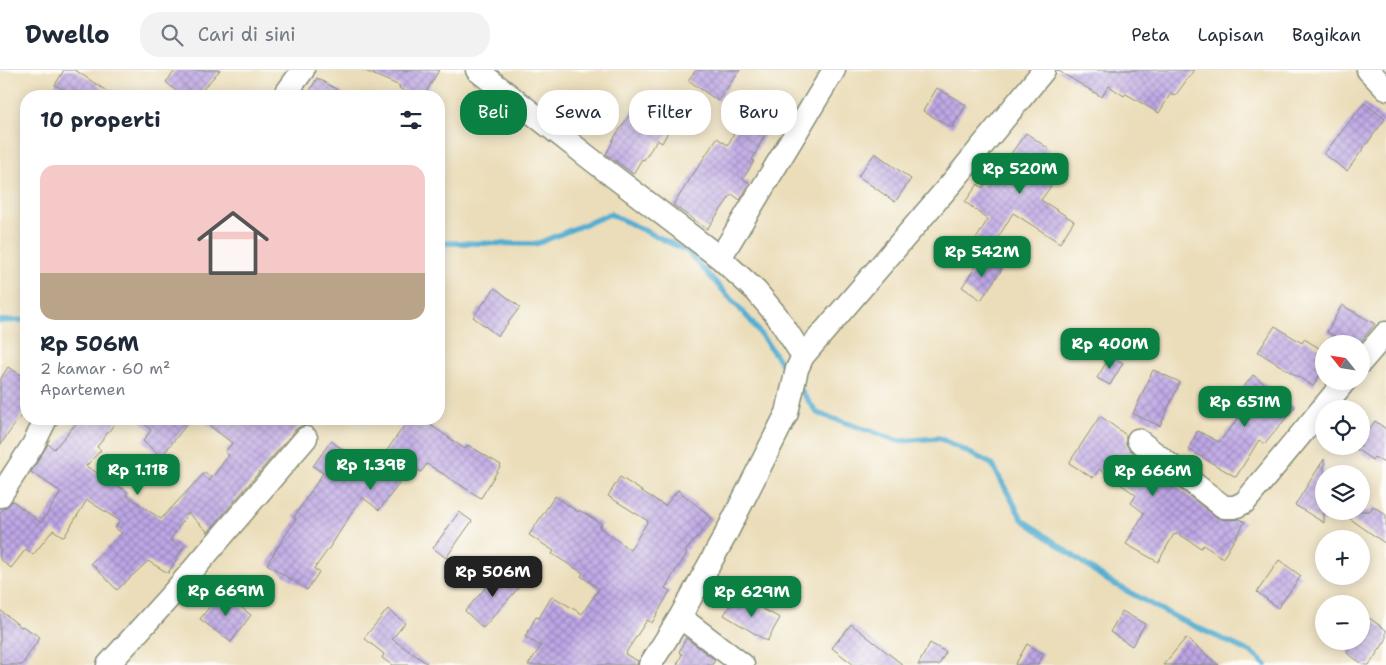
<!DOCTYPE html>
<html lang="id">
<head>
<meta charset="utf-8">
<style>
	:root { --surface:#fff; --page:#f2f2f3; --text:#1f2937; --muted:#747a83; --line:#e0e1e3; --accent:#0b8043 }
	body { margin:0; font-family:"Shantell Sans",sans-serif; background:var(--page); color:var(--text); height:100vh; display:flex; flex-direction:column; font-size:19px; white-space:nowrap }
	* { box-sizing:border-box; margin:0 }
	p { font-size:16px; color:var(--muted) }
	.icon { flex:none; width:28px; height:28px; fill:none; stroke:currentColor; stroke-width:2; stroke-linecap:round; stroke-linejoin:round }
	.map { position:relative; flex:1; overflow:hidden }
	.panel { position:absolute; left:20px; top:20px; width:425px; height:335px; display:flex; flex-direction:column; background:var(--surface); border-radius:20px; box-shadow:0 2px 12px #0003 }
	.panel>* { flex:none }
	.top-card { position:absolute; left:460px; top:20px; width:475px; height:45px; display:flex; gap:10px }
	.needle { width:32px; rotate:300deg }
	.tools { position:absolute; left:1315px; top:265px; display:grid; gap:10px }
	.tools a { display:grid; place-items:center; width:55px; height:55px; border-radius:50%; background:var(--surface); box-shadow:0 2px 12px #0003; font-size:25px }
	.price { position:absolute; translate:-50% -42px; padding:0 11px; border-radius:10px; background:var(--accent); color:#fff; font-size:16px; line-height:32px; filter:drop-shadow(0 1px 2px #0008) }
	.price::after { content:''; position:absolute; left:50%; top:30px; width:15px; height:11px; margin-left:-8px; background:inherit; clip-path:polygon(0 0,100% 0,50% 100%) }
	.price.current { background:#222; color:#fff }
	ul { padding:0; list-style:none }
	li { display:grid; align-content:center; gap:10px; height:265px; padding:0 20px }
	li+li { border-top:1px solid var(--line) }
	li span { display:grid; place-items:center; height:155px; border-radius:15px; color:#555 }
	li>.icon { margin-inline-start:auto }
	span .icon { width:90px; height:90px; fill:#fffc; stroke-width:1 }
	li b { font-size:21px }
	h2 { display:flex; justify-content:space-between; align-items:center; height:60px; padding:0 20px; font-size:21px }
	.tag { padding:0 18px; border-radius:20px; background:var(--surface); box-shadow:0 2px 12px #0003; font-size:18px; line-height:45px }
	.tag.current { background:var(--accent); color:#fff }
	header { display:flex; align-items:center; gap:30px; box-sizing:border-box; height:70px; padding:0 25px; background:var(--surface); border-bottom:1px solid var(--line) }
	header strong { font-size:24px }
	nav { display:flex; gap:28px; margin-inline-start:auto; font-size:18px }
	.search { width:350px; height:45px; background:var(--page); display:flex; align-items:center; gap:12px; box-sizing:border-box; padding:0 18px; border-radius:20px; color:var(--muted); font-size:19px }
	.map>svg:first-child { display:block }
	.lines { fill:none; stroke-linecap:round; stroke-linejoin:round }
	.stream { stroke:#52add0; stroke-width:5.5 }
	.building { fill:url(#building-cross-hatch) }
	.street-casing { stroke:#858d76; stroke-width:25 }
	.street { stroke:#fff; stroke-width:22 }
</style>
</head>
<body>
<header>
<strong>Dwello</strong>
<div class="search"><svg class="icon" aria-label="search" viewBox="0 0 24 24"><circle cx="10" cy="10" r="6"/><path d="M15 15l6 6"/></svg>Cari di sini</div>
<nav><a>Peta</a><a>Lapisan</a><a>Bagikan</a></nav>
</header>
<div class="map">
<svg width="1386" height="595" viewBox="0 0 1386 595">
	<defs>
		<pattern id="building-cross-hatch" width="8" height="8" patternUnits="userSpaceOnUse" patternTransform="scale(1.25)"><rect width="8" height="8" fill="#bda6e5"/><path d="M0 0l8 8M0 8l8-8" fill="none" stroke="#9988ba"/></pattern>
	</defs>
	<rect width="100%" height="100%" fill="#fdfcf7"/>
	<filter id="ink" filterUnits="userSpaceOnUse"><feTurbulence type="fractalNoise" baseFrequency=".02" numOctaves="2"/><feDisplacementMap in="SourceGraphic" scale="10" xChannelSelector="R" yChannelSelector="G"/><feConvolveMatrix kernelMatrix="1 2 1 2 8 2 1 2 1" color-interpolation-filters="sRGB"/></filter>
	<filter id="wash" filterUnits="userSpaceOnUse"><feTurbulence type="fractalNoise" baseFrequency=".0096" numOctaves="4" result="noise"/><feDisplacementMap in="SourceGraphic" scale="20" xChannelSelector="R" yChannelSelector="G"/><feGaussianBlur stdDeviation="1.12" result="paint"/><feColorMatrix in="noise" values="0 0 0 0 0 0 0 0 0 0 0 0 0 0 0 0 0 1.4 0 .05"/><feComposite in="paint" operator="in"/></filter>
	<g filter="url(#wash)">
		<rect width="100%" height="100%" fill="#ebddb9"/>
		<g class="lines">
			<!-- stream -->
			<path class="stream" d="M439 175 449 173 536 174 610 144 687 181 751 251 789 304
				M0 251 26 250
				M799 318 817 343 899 371 939 368 992 394 1022 449 1107 510 1175 547 1252 583 1266 595"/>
		</g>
		<g id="blocks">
			<!-- building -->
			<path class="building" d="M64 0H75L114 26H74L55 15Z
				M176 0H220L197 26H182L166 12Z
				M363 0H439L424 26H413L399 18 400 16Z
				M696 0H740L718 31 688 10Z
				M1057 0H1194L1175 26 1171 23 1159 43 1126 24 1124 26 1109 16 1102 27Z
				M317 8 348 26H307Z
				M937 18 966 35 952 58 923 41Z
				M663 25 682 36 662 73 657 70 644 90 642 89 633 104 606 84 613 71H612L636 35 651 44Z
				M1364 33 1385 49 1347 101 1324 84Z
				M740 51 765 64 752 90 754 91 743 109 750 113 740 130 732 124 707 159 673 135 717 68 728 75Z
				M1026 63 1049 79 1046 84 1064 98 1041 130 1074 151 1060 173 1013 143 987 186 972 176 988 149 965 132 978 114 982 118 992 103 995 105Z
				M875 83 911 109 895 132 858 106Z
				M983 186 1002 199 981 230 962 217Z
				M495 218 520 237 498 266 473 247Z
				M1342 235 1375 254 1359 274H1349L1327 262Z
				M1275 256 1302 273 1304 269 1324 281V298L1313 316 1258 282Z
				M1110 286 1123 293 1110 315 1097 308Z
				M8 297 26 308V339L0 375V310Z
				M1153 300 1180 312 1160 356 1133 344Z
				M1253 305 1295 337 1265 374 1259 370 1236 407 1188 379 1198 361 1219 372 1251 333 1238 324Z
				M1100 346 1126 365V374L1130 380 1216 447 1224 450 1240 449 1245 452 1223 488 1203 475 1201 478 1177 463 1176 465 1174 464 1158 492 1126 474 1144 443 1131 433 1136 425 1099 399 1093 408 1069 393Z
				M80 349H118L97 377 101 380 86 396 128 422 126 425 161 449 205 402 211 407 209 411 229 385 225 382 232 373 201 349H311L306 355 301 356 296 359 208 462 188 443 170 470 183 478 168 503 148 491 117 520 91 493 122 463 115 458 120 451 87 430 64 467 53 460 33 485 26 479 11 498 0 489V442L13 431 41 453 61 422 31 402 48 374 54 379Z
				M139 349H191L161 387 143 371 151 360Z
				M409 349H422L465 379 468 375 501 395 481 428 427 394 421 402 413 396 379 440 362 427 332 474 314 499 319 502 307 520 267 494 296 449 294 447 323 403 313 396 331 371 373 400Z
				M1375 351 1386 359V394L1374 387 1372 390 1355 378 1357 376H1361V370Z
				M1324 389V453L1295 435Z
				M620 407 665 436 678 420 712 448 685 482 687 483 665 518 670 521 652 553 647 550 625 584 638 591 637 595H528L541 576 525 567 536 547 539 548 552 526 582 544 599 519 581 506 583 503 552 484 554 481 529 465 555 426 578 442 579 440 602 454 599 457 630 480 648 451 608 426Z
				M1373 436 1386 445V474L1339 441H1370Z
				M459 442 472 451 446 488 433 478Z
				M1279 490 1301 506 1278 538 1257 522Z
				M503 498 522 514 483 558 465 541Z
				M221 522 251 545 231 572 200 549Z
				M736 525 757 539 759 537 780 548 767 571 724 545Z
				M388 539 405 553 392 569 429 595H392L382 588 384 584 364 568Z
				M0 540 21 557 22 556 40 567 22 595H0Z
				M1122 541 1145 554 1132 576 1110 562Z
				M1361 542 1386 560V570L1369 595H1364L1347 583 1355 571H1361Z
				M851 554 903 595H854L832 578Z
				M686 568 715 590 712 595H677L682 584 679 582Z
				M1186 568 1219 595H1163Z
				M930 573 946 582 939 595H918Z
				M1027 574 1044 584 1037 595H1015Z"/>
		</g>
	</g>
	<g filter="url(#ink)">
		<use href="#blocks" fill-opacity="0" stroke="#858d76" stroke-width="1"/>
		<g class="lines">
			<!-- street casing -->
			<g class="street-casing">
				<path id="street" d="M477 0 592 90 720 188 756 221 777 246 803 286
					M1368 0 1386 19
					M284 26 303 0
					M720 188 834 0
					M1361 292 1386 263
					M1138 370 1224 437H1235L1245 432 1345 311
					M0 426 33 375 46 349
					M680 547 743 595
					M108 595 174 522 306 368
					M650 595 680 547 725 466 787 343 797 299 803 286 955 109 1044 0"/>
			</g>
			<!-- street -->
			<use href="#street" class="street"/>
		</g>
	</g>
</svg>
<div class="tools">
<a><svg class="needle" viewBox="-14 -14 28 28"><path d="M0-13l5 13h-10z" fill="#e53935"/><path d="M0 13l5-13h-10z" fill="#747a83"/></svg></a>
<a><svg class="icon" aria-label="locate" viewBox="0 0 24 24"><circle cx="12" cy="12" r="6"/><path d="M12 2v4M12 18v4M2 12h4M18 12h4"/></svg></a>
<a><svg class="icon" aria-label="layers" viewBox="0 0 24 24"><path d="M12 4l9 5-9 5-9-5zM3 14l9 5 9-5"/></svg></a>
<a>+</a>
<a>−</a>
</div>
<b class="price" style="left:1020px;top:125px">Rp 520M</b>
<b class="price" style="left:982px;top:208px">Rp 542M</b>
<b class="price" style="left:1110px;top:300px">Rp 400M</b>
<b class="price" style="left:1245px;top:358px">Rp 651M</b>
<b class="price" style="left:371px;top:421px">Rp 1.39B</b>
<b class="price" style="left:138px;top:426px">Rp 1.11B</b>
<b class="price" style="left:1153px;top:427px">Rp 666M</b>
<b class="price current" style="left:493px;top:528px">Rp 506M</b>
<b class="price" style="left:226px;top:547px">Rp 669M</b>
<b class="price" style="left:752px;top:548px">Rp 629M</b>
<div class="top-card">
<a class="tag current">Beli</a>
<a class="tag">Sewa</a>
<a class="tag">Filter</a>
<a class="tag">Baru</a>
</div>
<section class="panel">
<h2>10 properti<svg class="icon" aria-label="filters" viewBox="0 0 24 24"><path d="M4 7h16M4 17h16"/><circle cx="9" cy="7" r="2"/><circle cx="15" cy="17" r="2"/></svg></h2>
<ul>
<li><span style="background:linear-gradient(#f6c9c9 70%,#b9a48a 0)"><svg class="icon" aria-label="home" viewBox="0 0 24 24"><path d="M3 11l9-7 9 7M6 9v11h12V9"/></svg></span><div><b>Rp 506M</b><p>2 kamar · 60 m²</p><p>Apartemen</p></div></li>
</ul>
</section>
</div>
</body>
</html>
